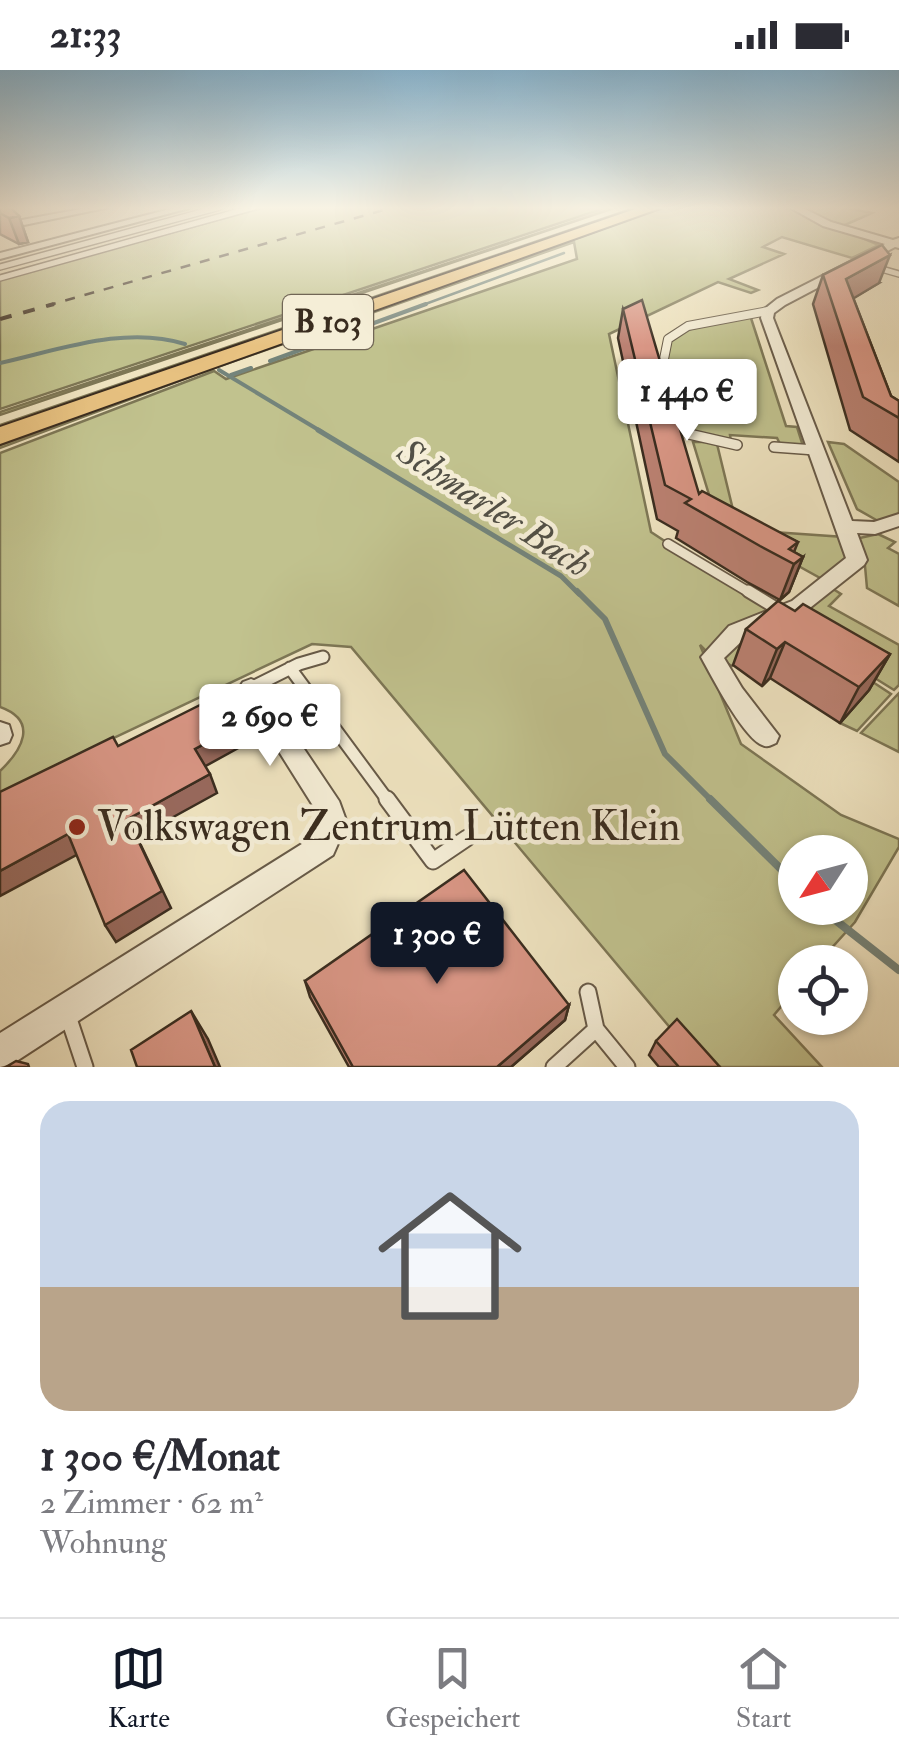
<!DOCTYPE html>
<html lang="de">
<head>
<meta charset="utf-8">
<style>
	:root { --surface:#fff; --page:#f7f7f7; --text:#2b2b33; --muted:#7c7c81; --line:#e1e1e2; --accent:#111827 }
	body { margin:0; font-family:"IM FELL Double Pica",serif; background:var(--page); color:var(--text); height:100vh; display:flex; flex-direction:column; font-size:38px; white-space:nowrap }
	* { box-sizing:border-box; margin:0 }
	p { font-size:32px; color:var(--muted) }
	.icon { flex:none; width:55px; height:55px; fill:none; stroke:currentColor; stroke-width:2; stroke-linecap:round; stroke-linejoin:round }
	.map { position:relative; height:997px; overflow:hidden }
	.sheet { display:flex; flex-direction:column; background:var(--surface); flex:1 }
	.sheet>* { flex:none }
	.needle { width:65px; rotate:234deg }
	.tools { position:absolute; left:778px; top:765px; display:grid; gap:20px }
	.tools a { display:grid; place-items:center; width:90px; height:90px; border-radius:50%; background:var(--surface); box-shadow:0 2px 8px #0004; font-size:50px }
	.price { position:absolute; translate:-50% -85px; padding:0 22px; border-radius:10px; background:#fff; color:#222; font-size:32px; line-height:65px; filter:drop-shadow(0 2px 5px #0008) }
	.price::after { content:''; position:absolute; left:50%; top:60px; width:30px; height:22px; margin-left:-15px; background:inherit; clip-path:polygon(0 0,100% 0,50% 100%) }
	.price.active { background:var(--accent); color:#fff }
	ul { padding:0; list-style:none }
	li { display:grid; align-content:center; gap:20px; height:530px; padding:0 40px }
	li span { display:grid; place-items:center; height:310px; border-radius:30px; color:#555 }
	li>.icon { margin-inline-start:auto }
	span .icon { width:180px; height:180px; fill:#fffc; stroke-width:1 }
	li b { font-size:42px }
	.status { display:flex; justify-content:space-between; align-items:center; height:70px; padding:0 50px; background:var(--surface); direction:ltr }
	.status svg { height:28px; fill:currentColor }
	.tab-bar { display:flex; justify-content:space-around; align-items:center; height:140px; border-top:2px solid var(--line); background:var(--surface); font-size:28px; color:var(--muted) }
	.tab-bar a { display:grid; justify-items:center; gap:5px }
	.tab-bar .active { color:var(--accent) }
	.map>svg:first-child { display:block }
	.green { fill:#c1c28e; stroke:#7d7756; stroke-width:2.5; fill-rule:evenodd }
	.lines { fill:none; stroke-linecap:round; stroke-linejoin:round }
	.stream-far4 { stroke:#74847b; stroke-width:2.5 }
	.stream-far3 { stroke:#74847b; stroke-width:4 }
	.stream-far2 { stroke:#74847b; stroke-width:5 }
	.stream-far1 { stroke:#74847b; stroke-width:6 }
	.stream { stroke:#74847b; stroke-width:8 }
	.service-far4-casing { stroke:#675a48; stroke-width:8 }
	.service-far3-casing { stroke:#675a48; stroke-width:10 }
	.service-far2-casing { stroke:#675a48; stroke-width:12 }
	.service-far1-casing { stroke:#675a48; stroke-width:15 }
	.service-casing { stroke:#675a48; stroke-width:19 }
	.minor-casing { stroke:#675a48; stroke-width:4 }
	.trunk-casing { stroke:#392c1f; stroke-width:4 }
	.service-far4 { stroke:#f5eed7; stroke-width:5 }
	.service-far3 { stroke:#f5eed7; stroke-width:8 }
	.service-far2 { stroke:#f5eed7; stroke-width:9 }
	.service-far1 { stroke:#f5eed7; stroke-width:11 }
	.service { stroke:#f5eed7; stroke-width:15 }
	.minor { fill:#f5eed7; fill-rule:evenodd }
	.trunk { fill:#e8c281; fill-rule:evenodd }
	.rail-far1 { stroke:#392c1f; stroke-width:2.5; stroke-dasharray:10 10; stroke-linecap:butt }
	.rail { stroke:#392c1f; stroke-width:4; stroke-dasharray:12 12; stroke-linecap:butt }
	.wall { fill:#bb8172; stroke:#392c1f; stroke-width:2.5 }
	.shaded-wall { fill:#98695d; stroke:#392c1f; stroke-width:2.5 }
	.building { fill:#d99685; stroke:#392c1f; stroke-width:2.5 }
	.poi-dot { fill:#8f2418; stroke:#f5eed7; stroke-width:4 }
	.labels { text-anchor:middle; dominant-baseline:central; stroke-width:9; stroke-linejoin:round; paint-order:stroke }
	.shield { fill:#f5eed7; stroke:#716656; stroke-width:2.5 }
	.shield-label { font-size:32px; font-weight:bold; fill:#392c1f }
	.water-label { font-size:38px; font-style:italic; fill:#525046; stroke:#f5eed7 }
	.near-poi-label { font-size:42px; fill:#392c1f; stroke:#f5eed7; text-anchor:start }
</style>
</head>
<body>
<div class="status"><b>21:33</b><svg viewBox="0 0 49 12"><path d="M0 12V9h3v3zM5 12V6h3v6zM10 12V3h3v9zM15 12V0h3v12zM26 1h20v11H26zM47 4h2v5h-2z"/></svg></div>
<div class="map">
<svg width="899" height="997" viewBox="0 0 899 997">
	<rect width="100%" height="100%" fill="#f0e5c2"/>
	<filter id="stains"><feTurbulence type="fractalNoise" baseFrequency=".002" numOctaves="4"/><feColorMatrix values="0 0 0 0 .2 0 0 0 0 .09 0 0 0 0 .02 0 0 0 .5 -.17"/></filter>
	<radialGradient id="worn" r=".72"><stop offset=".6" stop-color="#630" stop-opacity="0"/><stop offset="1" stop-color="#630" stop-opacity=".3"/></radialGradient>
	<!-- green -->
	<path class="green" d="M266 137H608L0 339V209Z
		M617 137 0 345V342Z
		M637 137H645L0 360V355Z
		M664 137H790L806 146 794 137H841L872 143 838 158 879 175 852 188 782 167 763 177 784 184 729 209 758 220 751 223 718 212 609 264 651 462 783 549 833 519 841 524 829 536 899 575V615L894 620 775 546 712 587 700 575 741 674 841 745 899 769V777L855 852 819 892H795V920L774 945 822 997H703L351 577 312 574 44 701 0 731V701C22 680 39 651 0 637V383L214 301 226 309 577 189 574 172 203 302 0 378V375ZM795 782H850V838H795Z
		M750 245 786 356 797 357 803 376 780 374 777 368 730 365 731 373 717 374 736 452 757 461 844 467 847 489 822 509 717 451 693 372H708L694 367 664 289 668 269 678 262Z
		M828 372 844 374 899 412V445L878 451 857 439Z
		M878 464 895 472 888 478 899 484V536L867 518 865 496 855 469Z
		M780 551 891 624 857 661 840 653 869 620 763 568 732 596 718 588 743 564Z
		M899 623V682L861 663Z"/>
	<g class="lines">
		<!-- stream-far4 -->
		<path class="stream-far4" d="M420 236 564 183"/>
		<!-- stream-far3 -->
		<path class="stream-far3" d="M270 291 426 234
			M0 293C59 280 125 255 185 274
			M219 300 322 362
			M231 305 251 298"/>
		<!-- stream-far2 -->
		<path class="stream-far2" d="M318 360 561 506 579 524"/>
		<!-- stream-far1 -->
		<path class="stream-far1" d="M577 521 605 549 665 684 713 732"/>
		<!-- stream -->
		<path class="stream" d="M710 729 795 813
			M820 838 899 900"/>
		<!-- service-far4 casing -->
		<g class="service-far4-casing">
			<path id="service-far4" d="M871 196 899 204
				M0 197 220 137
				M0 208 254 137"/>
		</g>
		<!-- service-far3 casing -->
		<g class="service-far3-casing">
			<path id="service-far3" d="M688 362 664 289 668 269 688 256 768 241"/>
		</g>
		<!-- service-far2 casing -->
		<g class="service-far2-casing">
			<path id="service-far2" d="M688 360 689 364 737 375
				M774 377 815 380
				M668 474 752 524"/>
		</g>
		<!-- service-far1 casing -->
		<g class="service-far1-casing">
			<path id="service-far1" d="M748 521 784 543
				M290 598 389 732
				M251 618 299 594 323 587"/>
		</g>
		<!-- service casing -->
		<g class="service-casing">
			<path id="service" d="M387 729 433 791 467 768
				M588 922 596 959 627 997
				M68 946 85 997
				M554 997 596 959"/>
		</g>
		<!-- minor casing -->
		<g class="minor-casing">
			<path id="minor" d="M92 137H110L0 160V154Z
				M178 137H193L0 189V183Z
				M789 137H801L831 152 893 170 899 168V178L895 177 785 235 774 243 773 248 852 451 874 452 899 444V456L875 464 857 463 867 490 864 495 806 541 745 568 724 588 742 618 779 666 776 673C769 676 767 678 760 674 741 663 712 607 701 587L729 556 792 531 846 488 761 248 762 241 777 229 885 174 823 156Z
				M251 609 259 612 339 731 347 753 333 785 12 994 0 997V963L313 767 319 753 317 742 239 618 243 612Z
				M0 652 9 655 12 665 9 672 0 675Z"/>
		</g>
		<!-- trunk casing -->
		<g class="trunk-casing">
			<path id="trunk" d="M641 137H663L0 374V357Z"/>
		</g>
		<!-- service-far4 -->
		<use href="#service-far4" class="service-far4"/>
		<!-- service-far3 -->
		<use href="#service-far3" class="service-far3"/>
		<!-- service-far2 -->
		<use href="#service-far2" class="service-far2"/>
		<!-- service-far1 -->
		<use href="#service-far1" class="service-far1"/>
		<!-- service -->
		<use href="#service" class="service"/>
		<!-- minor -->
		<use href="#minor" class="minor"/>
		<!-- trunk -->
		<use href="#trunk" class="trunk"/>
		<!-- rail-far1 -->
		<path class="rail-far1" d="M46 236 394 137"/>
		<!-- rail -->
		<path class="rail" d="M0 249 54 234"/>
	</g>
	<!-- wall -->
	<path class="wall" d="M0 137 19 146 28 172 19 174 0 164Z
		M823 205 879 213 853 228 891 326 899 331V392L850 360 813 234Z
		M623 239 699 424 798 472 794 482 803 487 789 522 780 530 747 512 676 468 678 461 657 449 618 268Z
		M795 541 890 584 869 620 840 653 770 608 762 616 733 595 746 559Z
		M305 911 569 935 565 950 511 997H349L310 927Z
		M656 971 720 997H659L649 985Z"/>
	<!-- shaded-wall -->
	<path class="shaded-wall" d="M19 146 28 172 19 174 9 148Z
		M890 185 879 213 836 239 846 209Z
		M803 487 789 522 780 530 794 494Z
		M785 572 770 608 762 616 777 579Z
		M890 584 869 620 840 653 859 617Z
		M236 657 242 676 202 698 195 679Z
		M210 704 217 723 137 767 171 838 116 872 105 855 128 749Z
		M68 764 80 783 0 826V801Z
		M569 935 565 950 511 997H497Z
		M191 941 208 969 220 997H215Z"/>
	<!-- building -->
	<path class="building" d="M0 137H10L19 146 9 148 0 143Z
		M882 175 890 185 846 209 891 326 899 331V348L863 327 823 205Z
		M642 230 699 424 702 421 798 472 789 479 803 487 794 494 760 476 685 433 691 429 665 415 623 239Z
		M778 531 795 541 803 534 890 584 859 617 785 572 777 579 746 559Z
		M216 627 236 657 195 679 210 704 128 749 162 821 105 855 68 764 0 801V722L113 667 118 676Z
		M464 800 569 935 497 997H353L305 911Z
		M191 941 215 997H137L131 980Z
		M677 949 720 997H679L656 971Z
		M16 991 28 994 29 997H6Z"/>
	<!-- sky -->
	<linearGradient id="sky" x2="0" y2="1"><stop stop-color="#89b8d5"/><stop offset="0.5" stop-color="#f8f3e4"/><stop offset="1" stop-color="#f8f3e4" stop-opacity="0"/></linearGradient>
	<rect width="899" height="276" fill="url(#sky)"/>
	<!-- markers -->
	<circle class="poi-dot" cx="77" cy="757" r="10"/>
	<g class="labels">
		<!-- shield labels -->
		<rect class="shield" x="283" y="225" width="90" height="54" rx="8"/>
		<g class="shield-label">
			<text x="328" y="252">B 103</text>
		</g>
		<!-- water labels -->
		<g class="water-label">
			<text transform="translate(494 438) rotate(33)">Schmarler Bach</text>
		</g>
		<!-- near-poi labels -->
		<g class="near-poi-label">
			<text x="97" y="757">Volkswagen Zentrum Lütten Klein</text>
		</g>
	</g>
	<rect width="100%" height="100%" filter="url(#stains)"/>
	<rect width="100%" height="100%" fill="url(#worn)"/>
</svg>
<div class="tools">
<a><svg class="needle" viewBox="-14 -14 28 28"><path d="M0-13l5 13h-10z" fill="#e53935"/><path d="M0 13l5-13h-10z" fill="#7c7c81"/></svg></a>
<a><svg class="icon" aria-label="locate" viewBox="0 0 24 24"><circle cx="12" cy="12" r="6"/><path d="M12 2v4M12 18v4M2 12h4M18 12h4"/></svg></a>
</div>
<b class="price" style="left:687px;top:374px">1 440 €</b>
<b class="price" style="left:270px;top:699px">2 690 €</b>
<b class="price active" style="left:437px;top:917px">1 300 €</b>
</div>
<section class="sheet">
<ul>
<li><span style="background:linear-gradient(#c9d6e8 60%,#b9a48a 0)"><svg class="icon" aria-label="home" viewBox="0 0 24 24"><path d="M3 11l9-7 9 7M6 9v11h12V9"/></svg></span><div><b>1 300 €/Monat</b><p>2 Zimmer · 62 m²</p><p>Wohnung</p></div></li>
</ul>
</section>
<nav class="tab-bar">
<a class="active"><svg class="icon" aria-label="map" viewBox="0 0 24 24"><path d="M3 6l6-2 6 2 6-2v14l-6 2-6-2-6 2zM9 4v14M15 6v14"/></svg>Karte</a>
<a><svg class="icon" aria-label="saved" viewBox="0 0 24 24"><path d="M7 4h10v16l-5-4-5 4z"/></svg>Gespeichert</a>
<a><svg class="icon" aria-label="home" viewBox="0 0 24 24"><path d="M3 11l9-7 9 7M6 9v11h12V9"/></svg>Start</a>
</nav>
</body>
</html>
